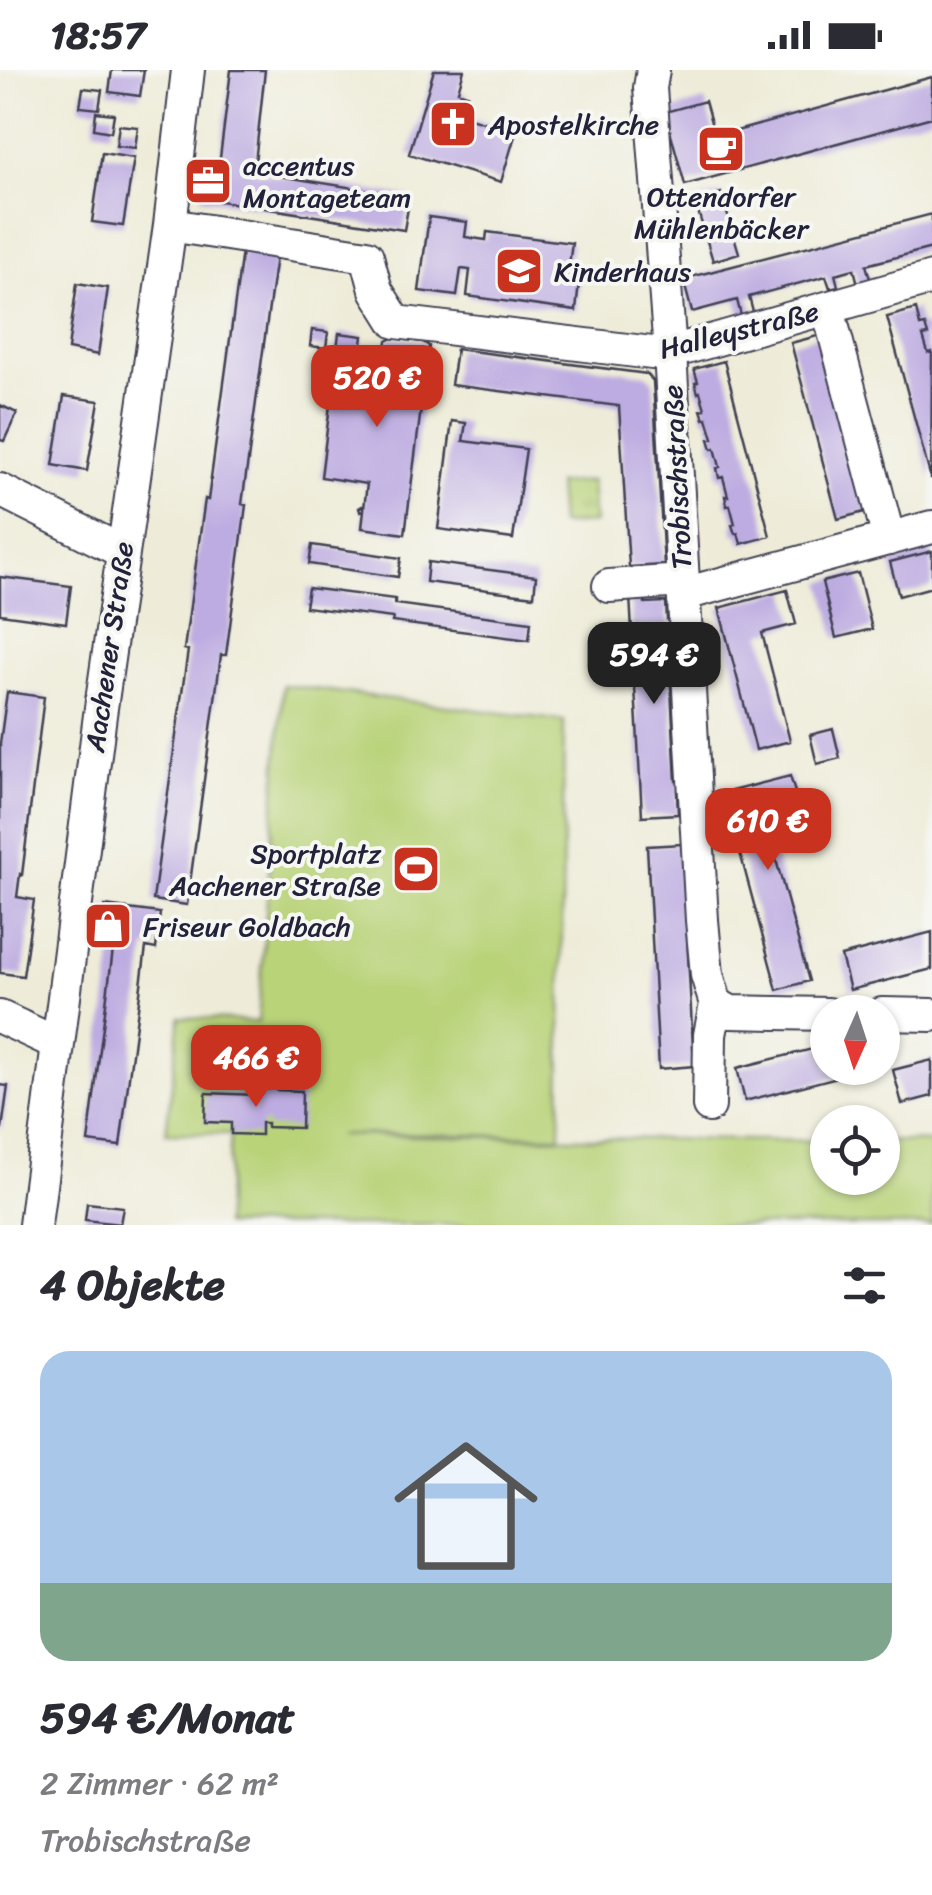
<!DOCTYPE html>
<html lang="de">
<head>
<meta charset="utf-8">
<style>
	:root { --surface:#fff; --page:#f7f7f7; --text:#2b2b33; --muted:#7c7c81; --line:#e1e1e2; --accent:#c8321e }
	body { margin:0; font-family:Sriracha,sans-serif; background:var(--page); color:var(--text); height:100vh; display:flex; flex-direction:column; font-size:38px; white-space:nowrap }
	* { box-sizing:border-box; margin:0 }
	p { font-size:32px; color:var(--muted) }
	.icon { flex:none; width:55px; height:55px; fill:none; stroke:currentColor; stroke-width:2; stroke-linecap:round; stroke-linejoin:round }
	.map { position:relative; height:1155px; overflow:hidden }
	.sheet { display:flex; flex-direction:column; background:var(--surface); flex:1 }
	.sheet>* { flex:none }
	.needle { width:65px; rotate:183deg }
	.fabs { position:absolute; left:810px; top:925px; display:grid; gap:20px }
	.fabs a { display:grid; place-items:center; width:90px; height:90px; border-radius:50%; background:var(--surface); box-shadow:0 2px 8px #0004; font-size:50px }
	.price { position:absolute; translate:-50% -85px; padding:0 22px; border-radius:20px; background:var(--accent); color:#fff; font-size:32px; line-height:65px; filter:drop-shadow(0 2px 5px #0008) }
	.price::after { content:''; position:absolute; left:50%; top:60px; width:30px; height:22px; margin-left:-15px; background:inherit; clip-path:polygon(0 0,100% 0,50% 100%) }
	.price.current { background:#222; color:#fff }
	ul { padding:0; list-style:none }
	li { display:grid; align-content:center; gap:20px; height:530px; padding:0 40px }
	li+li { border-top:2px solid var(--line) }
	li span { display:grid; place-items:center; height:310px; border-radius:30px; color:#555 }
	li>.icon { margin-inline-start:auto }
	span .icon { width:180px; height:180px; fill:#fffc; stroke-width:1 }
	li b { font-size:42px }
	h2 { display:flex; justify-content:space-between; align-items:center; height:120px; padding:0 40px; font-size:42px }
	.status { display:flex; justify-content:space-between; align-items:center; height:70px; padding:0 50px; background:var(--surface); direction:ltr }
	.status svg { height:28px; fill:currentColor }
	.map>svg:first-child { display:block }
	.green { fill:#b9d379; stroke:#6e7a5a; stroke-width:2.5 }
	.park { fill:url(#park-tufts); stroke:#6e7a5a; stroke-width:2.5 }
	.building { fill:#bdace1 }
	.lines { fill:none; stroke-linecap:round; stroke-linejoin:round }
	.minor-casing { stroke:#414053; stroke-width:36 }
	.minor { stroke:#fff; stroke-width:32 }
	.labels { text-anchor:middle; dominant-baseline:central; stroke-width:8; stroke-linejoin:round; paint-order:stroke }
	.poi-label { font-size:28px; fill:#22223b; stroke:#f6f6f2; text-anchor:start }
	.street-label { font-size:28px; fill:#22223b; stroke:#f6f6f2 }
</style>
</head>
<body>
<div class="status"><b>18:57</b><svg viewBox="0 0 49 12"><path d="M0 12V9h3v3zM5 12V6h3v6zM10 12V3h3v9zM15 12V0h3v12zM26 1h20v11H26zM47 4h2v5h-2z"/></svg></div>
<div class="map">
<svg width="932" height="1155" viewBox="0 0 932 1155">
	<defs>
		<pattern id="park-tufts" width="24" height="20" patternUnits="userSpaceOnUse" patternTransform="scale(2.5)"><rect width="24" height="20" fill="#b9d379"/><path d="M3 7l-1-3M5 7V3M7 7l1-3M15 17l-1-3M17 17v-4M19 17l1-3" fill="none" stroke="#9fb56a"/></pattern>
	</defs>
	<rect width="100%" height="100%" fill="#f6f6f2"/>
	<filter id="ink" filterUnits="userSpaceOnUse"><feTurbulence type="fractalNoise" baseFrequency=".01" numOctaves="2"/><feDisplacementMap in="SourceGraphic" scale="20" xChannelSelector="R" yChannelSelector="G"/><feConvolveMatrix kernelMatrix="1 2 1 2 8 2 1 2 1" color-interpolation-filters="sRGB"/></filter>
	<filter id="wash" filterUnits="userSpaceOnUse"><feTurbulence type="fractalNoise" baseFrequency=".0048" numOctaves="4" result="noise"/><feDisplacementMap in="SourceGraphic" scale="40" xChannelSelector="R" yChannelSelector="G"/><feGaussianBlur stdDeviation="2.25" result="paint"/><feColorMatrix in="noise" values="0 0 0 0 0 0 0 0 0 0 0 0 0 0 0 0 0 1.4 0 .05"/><feComposite in="paint" operator="in"/></filter>
	<g filter="url(#wash)">
		<rect width="100%" height="100%" fill="#eeecd8"/>
		<!-- green -->
		<path class="green" d="M283 615 564 651 560 1066 387 1064 338 1065 827 1071 828 1108H882L883 1071 932 1072V1155H224L231 1064 166 1063 180 947 258 952Z"/>
		<!-- park -->
		<path class="park" d="M591 411 594 453 560 455 557 414Z"/>
		<g id="blocks">
			<!-- building -->
			<path class="building" d="M112 0H144L140 26 109 22Z
				M231 0H265L254 102 410 127 404 160 201 128 207 94 219 96Z
				M434 0H464L458 21 467 24 460 45 516 62 501 112 409 84Z
				M932 7V47L685 115 665 42 705 31 715 67Z
				M83 18 102 20 99 39 80 37Z
				M96 42 114 44 111 62 94 59Z
				M119 55 138 57 135 78 116 76Z
				M102 83 134 88 123 156 92 152Z
				M721 123 739 183 713 191 695 131Z
				M932 144V178L866 195 872 215 859 218 854 199 835 204 838 216 830 218 826 206 749 227 754 246 742 250 737 230 692 242 683 209Z
				M429 147 467 152 465 167 486 170 487 162 572 173 568 202 580 203 576 241 467 226 470 200 461 199 457 226 419 221Z
				M242 181 276 186 242 434 246 435 236 511 226 585H221L187 835 153 830 188 580 184 579 205 429 208 430Z
				M77 213 108 218 98 285 68 279Z
				M916 239 920 256 925 255 927 262 928 265 923 266 928 283 932 282 931 409 887 247Z
				M312 260 328 262 326 278 310 276Z
				M339 263 363 266 356 319 384 323 389 284H385L387 271 393 268 423 272 429 276 405 464 362 458 364 440 360 441 359 438 362 436 364 438 367 414 321 407Z
				M821 265 868 441 838 449 791 273Z
				M456 279 647 304 653 311 664 495 629 497 619 336 451 315Z
				M724 291 770 466 741 474 738 463 735 464 732 455 735 454 730 435 727 436 725 426H728L723 407 719 408 717 398 720 397 715 378 712 379 709 369 713 368 707 348 704 349 701 340 705 339 700 322 698 323 695 313 698 312 694 299Z
				M64 326 99 331 87 401 53 395Z
				M0 335 17 343 4 371 0 370Z
				M452 351 466 353 463 371 526 379 513 469 438 459Z
				M312 475 401 488 398 507 309 494Z
				M932 481V517L899 526 890 492Z
				M428 492 536 506 534 526 426 512Z
				M858 503 872 559 836 568 822 512Z
				M0 507 71 516 66 553 0 544Z
				M308 518 395 529V534L531 552 529 570 392 552 393 548 305 537Z
				M787 520 796 554 762 563 790 671 756 680 719 538Z
				M644 524 645 533 666 532 667 550 669 549 670 562H668L676 711H679V722H677L678 744 642 746 630 525Z
				M7 622 44 627 22 805 20 804 17 827 34 830 23 906 0 903V673Z
				M833 659 840 688 817 694 810 665Z
				M790 706 800 739 765 749 809 911 777 920 724 723Z
				M682 774 694 996 659 999 647 776Z
				M105 836 160 843 156 879 146 877 120 1076 88 1072 114 872 100 870Z
				M932 862V899L850 920 841 886Z
				M828 975V998H860L861 1001 745 1031 737 998Z
				M932 990V1026L902 1034 893 1000Z
				M0 1015 8 1016 2 1059H0Z
				M268 1015 277 1016 276 1020 302 1021 301 1058 267 1057V1053H261V1065L231 1064V1053L205 1052 206 1023 256 1025V1019H268Z
				M87 1133 123 1137 120 1154 85 1150Z"/>
		</g>
	</g>
	<g filter="url(#ink)">
		<use href="#blocks" fill-opacity="0" stroke="#414053" stroke-width="2.5"/>
		<g class="lines">
			<!-- minor casing -->
			<g class="minor-casing">
				<path id="minor" d="M653 0 650 18 670 282 702 850 707 905 716 934
					M170 155 367 186 376 220 396 252 652 283 686 278 932 208
					M828 239 889 469
					M0 420 121 481
					M609 516 683 511
					M684 524 932 457
					M716 934 730 942 828 944
					M882 944 932 945
					M0 947 58 974
					M709 1036 710 965 716 934
					M35 1155 100 645 170 155 188 0"/>
			</g>
			<!-- minor -->
			<use href="#minor" class="minor"/>
		</g>
	</g>
	<!-- icons -->
	<defs>
		<g id="church-square" transform="scale(2.5)"><rect x="-9" y="-9" width="18" height="18" rx="4" fill="#c8321e" stroke="#f6f6f2"/><path d="M-1.2-6h2.4v3.5h3.3v2.4h-3.3V6h-2.4V-.1h-3.3v-2.4h3.3Z" fill="#fff"/></g>
		<g id="cafe-square" transform="scale(2.5)"><rect x="-9" y="-9" width="18" height="18" rx="4" fill="#c8321e" stroke="#f6f6f2"/><path d="M-5.5-4.5H6V0H3Q3 3.5 0 3.5H-2.5Q-5.5 3.5-5.5 0ZM3-3.2v2h1.7v-2ZM-6 4.5H4V6H-6Z" fill="#fff"/></g>
		<g id="office-square" transform="scale(2.5)"><rect x="-9" y="-9" width="18" height="18" rx="4" fill="#c8321e" stroke="#f6f6f2"/><path d="M-6-3h4V-5.5h4V-3h4V5H-6ZM-1-4.5V-3h2v-1.5ZM-6 0V1H6V0Z" fill="#fff"/></g>
		<g id="school-square" transform="scale(2.5)"><rect x="-9" y="-9" width="18" height="18" rx="4" fill="#c8321e" stroke="#f6f6f2"/><path d="M0-5L7-2L0 1L-7-2ZM-4 1L0 2.5L4 1V4Q0 6-4 4Z" fill="#fff"/></g>
		<g id="stadium-square" transform="scale(2.5)"><rect x="-9" y="-9" width="18" height="18" rx="4" fill="#c8321e" stroke="#f6f6f2"/><path d="M0-5a6.5 5 0 1 0 0 10a6.5 5 0 1 0 0-10ZM-3.5-1.8h7v3.6h-7Z" fill="#fff"/></g>
		<g id="shop-square" transform="scale(2.5)"><rect x="-9" y="-9" width="18" height="18" rx="4" fill="#c8321e" stroke="#f6f6f2"/><path d="M-5-2.5h2.3a2.7 3.5 0 0 1 5.4 0H5L5.5 6h-11ZM-1.5-2.5h3a1.5 2.3 0 0 0-3 0Z" fill="#fff"/></g>
	</defs>
	<g fill-rule="evenodd">
		<use href="#church-square" x="453" y="54"/>
		<use href="#cafe-square" x="721" y="79"/>
		<use href="#office-square" x="208" y="111"/>
		<use href="#school-square" x="519" y="201"/>
		<use href="#stadium-square" x="416" y="799"/>
		<use href="#shop-square" x="108" y="856"/>
	</g>
	<g class="labels">
		<!-- poi labels -->
		<g class="poi-label">
			<text x="488" y="54">Apostelkirche</text>
			<text x="243" y="95">accentus<tspan x="243" dy="32">Montageteam</tspan></text>
			<text x="721" y="126" text-anchor="middle">Ottendorfer<tspan x="721" dy="32">Mühlenbäcker</tspan></text>
			<text x="554" y="201">Kinderhaus</text>
			<text x="381" y="783" text-anchor="end">Sportplatz<tspan x="381" dy="32">Aachener Straße</tspan></text>
			<text x="143" y="856">Friseur Goldbach</text>
		</g>
		<!-- street labels -->
		<g class="street-label">
			<text transform="translate(739 260) rotate(-14)">Halleystraße</text>
			<text transform="translate(677 407) rotate(-93)">Trobischstraße</text>
			<text transform="translate(109 577) rotate(-82)">Aachener Straße</text>
		</g>
	</g>
</svg>
<div class="fabs">
<a><svg class="needle" viewBox="-14 -14 28 28"><path d="M0-13l5 13h-10z" fill="#e53935"/><path d="M0 13l5-13h-10z" fill="#7c7c81"/></svg></a>
<a><svg class="icon" aria-label="locate" viewBox="0 0 24 24"><circle cx="12" cy="12" r="6"/><path d="M12 2v4M12 18v4M2 12h4M18 12h4"/></svg></a>
</div>
<b class="price" style="left:377px;top:360px">520 €</b>
<b class="price current" style="left:654px;top:637px">594 €</b>
<b class="price" style="left:768px;top:803px">610 €</b>
<b class="price" style="left:256px;top:1040px">466 €</b>
</div>
<section class="sheet">
<h2>4 Objekte<svg class="icon" aria-label="filters" viewBox="0 0 24 24"><path d="M4 7h16M4 17h16"/><circle cx="9" cy="7" r="2"/><circle cx="15" cy="17" r="2"/></svg></h2>
<ul>
<li><span style="background:linear-gradient(#a9c7e8 75%,#7fa58c 0)"><svg class="icon" aria-label="home" viewBox="0 0 24 24"><path d="M3 11l9-7 9 7M6 9v11h12V9"/></svg></span><div><b>594 €/Monat</b><p>2 Zimmer · 62 m²</p><p>Trobischstraße</p></div></li>
</ul>
</section>
</body>
</html>
